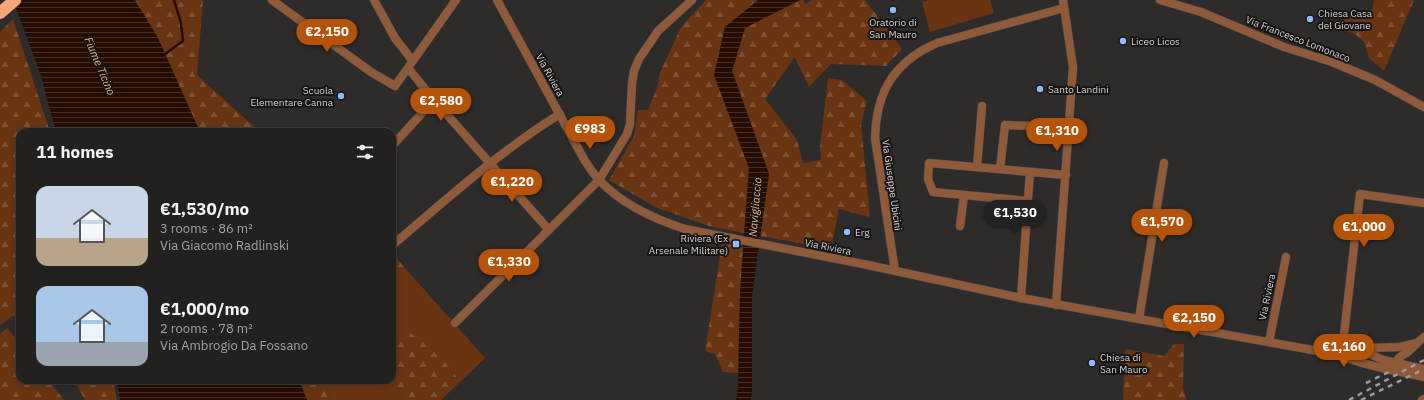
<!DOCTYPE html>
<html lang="en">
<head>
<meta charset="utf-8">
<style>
	:root { --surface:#222120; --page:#2a2929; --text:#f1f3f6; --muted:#a2a3a5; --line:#3f3e3e; --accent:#b45309 }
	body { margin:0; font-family:"IBM Plex Sans",sans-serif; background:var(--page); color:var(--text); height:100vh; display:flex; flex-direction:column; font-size:15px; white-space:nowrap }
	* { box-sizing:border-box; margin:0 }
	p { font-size:13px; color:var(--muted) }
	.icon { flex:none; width:22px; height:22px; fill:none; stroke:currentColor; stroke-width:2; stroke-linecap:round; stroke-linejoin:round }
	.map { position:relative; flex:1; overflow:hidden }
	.side { position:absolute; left:16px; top:128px; width:380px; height:256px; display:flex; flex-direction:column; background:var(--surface); border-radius:12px; box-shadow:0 2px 6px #0003,0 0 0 1px var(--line) }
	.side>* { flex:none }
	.price { position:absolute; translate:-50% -34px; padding:0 9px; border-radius:14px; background:var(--accent); color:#fff; font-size:13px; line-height:26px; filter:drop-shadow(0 1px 2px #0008) }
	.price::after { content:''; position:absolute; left:50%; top:24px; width:12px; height:9px; margin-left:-6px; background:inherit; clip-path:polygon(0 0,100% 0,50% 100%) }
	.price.current { background:#222; color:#fff }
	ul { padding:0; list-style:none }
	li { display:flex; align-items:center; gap:12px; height:100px; padding:0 20px }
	li span { display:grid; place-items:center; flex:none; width:112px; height:80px; border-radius:12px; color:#555 }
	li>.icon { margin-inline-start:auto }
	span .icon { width:48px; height:48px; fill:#fffc; stroke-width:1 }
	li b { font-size:17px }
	h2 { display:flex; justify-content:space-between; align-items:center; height:48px; padding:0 20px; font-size:17px }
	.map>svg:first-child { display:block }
	.grass { fill:#683411 }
	.forest { fill:url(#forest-firs) }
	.water { fill:url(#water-rules) }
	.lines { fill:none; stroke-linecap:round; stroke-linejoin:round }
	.stream { stroke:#260c00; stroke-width:2.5 }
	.minor-casing { stroke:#4c4a49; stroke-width:9 }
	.tertiary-casing { stroke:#4c4a49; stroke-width:9 }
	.motorway-casing { stroke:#4c4a49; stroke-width:13 }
	.minor { stroke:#8f5a3a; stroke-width:8 }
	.tertiary { stroke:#8f5a3a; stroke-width:8 }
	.motorway { stroke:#f5a678; stroke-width:12 }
	.rail { stroke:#9c9a99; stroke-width:2.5; stroke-dasharray:5 5; stroke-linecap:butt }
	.poi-dot { fill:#90b8fd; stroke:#161514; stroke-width:1.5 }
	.labels { text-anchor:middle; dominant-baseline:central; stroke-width:4; stroke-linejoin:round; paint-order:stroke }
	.poi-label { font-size:10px; fill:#d3d1d1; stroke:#161514; text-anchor:start }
	.street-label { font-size:10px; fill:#d3d1d1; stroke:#161514 }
	.water-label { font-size:11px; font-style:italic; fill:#f2b089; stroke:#161514 }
</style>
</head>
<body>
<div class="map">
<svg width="1424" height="400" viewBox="0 0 1424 400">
	<defs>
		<pattern id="forest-firs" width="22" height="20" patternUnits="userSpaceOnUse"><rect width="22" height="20" fill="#683411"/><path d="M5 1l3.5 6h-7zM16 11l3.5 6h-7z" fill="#7d5033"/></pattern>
		<pattern id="water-rules" width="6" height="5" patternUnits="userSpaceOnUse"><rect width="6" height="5" fill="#260c00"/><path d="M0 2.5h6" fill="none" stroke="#452e24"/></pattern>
	</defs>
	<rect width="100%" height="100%" fill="#2e2c2b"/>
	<!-- grass -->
	<path class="grass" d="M930 0H990L994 13 930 32 922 2Z
		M405 268 485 358 460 382 456 376 432 349 396 328H392V274Z
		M392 377 404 400H332L323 380H392Z"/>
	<!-- forest -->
	<path class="forest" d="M135 0H203L197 75 260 132H200L158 38Z
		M706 0H758L725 27 714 75 749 168 744 233 709 226 655 207 609 180 634 136 638 110H648L658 85 659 75 681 27Z
		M800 0H803L806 4 812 0H865L902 49 886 66 831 64 809 87 795 57 765 99 797 140 803 163 821 160 820 146 828 78 842 80 867 101 861 124 870 217 839 209 831 249 760 236 769 174 732 71 745 28Z
		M1374 0H1414L1384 71 1369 58 1364 42 1355 34 1344 30 1343 23 1346 14 1354 10 1366 12 1373 8Z
		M13 19 50 132H20V311L0 325V32Z
		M722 243 743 247 740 294 738 373 723 372 715 354 705 351Z
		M392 253 405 268 392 274Z
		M7 328 20 344V380H48L64 400H0V334Z
		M392 328C412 325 451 366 460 382L441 400H404L392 377Z
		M1174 344H1184L1183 389 1187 400H1123L1125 349 1164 356Z
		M74 380H113L117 400H85Z
		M299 380H323L332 400H307Z"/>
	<!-- water -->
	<path class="water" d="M13 0H135L158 38 200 132H56L41 76Z
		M758 0H800L745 28 732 71 769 174 752 297V392L751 400H736L738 386 740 294 749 168 714 75 725 27Z
		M117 380H299L307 400H120Z"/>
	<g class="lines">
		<!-- stream -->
		<path class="stream" d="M165 54 183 41 181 23 174 0"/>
		<!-- minor casing -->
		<g class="minor-casing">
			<path id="minor" d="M272 0 371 72 395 86 456 0
				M374 0 395 38 412 60
				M1160 0 1201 12 1284 47 1332 62 1375 80 1424 107
				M408 68 434 100 549 230
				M392 146 434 100
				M977 167 982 106
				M1000 169 1005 125 1034 126
				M1027 201 933 192 928 179 929 163 1066 175
				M960 226 964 196
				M392 239 395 243C448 198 500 151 560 114
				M895 271 875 138C876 102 886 74 918 53 924 49 931 46 937 43L1064 8
				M1021 298 1030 172
				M1056 305 1073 67 1063 0
				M1139 319 1164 163
				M455 323 599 180 627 134 630 124 632 83 634 71 639 59 658 31 692 0
				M1269 342 1286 257
				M1358 353 1343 343 1360 194 1424 203
				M1422 400 1424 399"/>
		</g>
		<!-- tertiary casing -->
		<g class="tertiary-casing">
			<path id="tertiary" d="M497 0 585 161C590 168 594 175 600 181 623 205 654 219 685 229L868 265 1021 298 1318 351 1337 354 1358 353 1370 354 1383 360 1424 369
				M1358 353 1366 348 1400 347 1416 343
				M1339 355C1367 366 1395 371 1424 377
				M1398 363 1397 361C1399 355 1405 355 1409 351 1414 346 1419 341 1424 337"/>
		</g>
		<!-- motorway casing -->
		<g class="motorway-casing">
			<path id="motorway" d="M0 13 15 0"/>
		</g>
		<!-- minor -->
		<use href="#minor" class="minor"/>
		<!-- tertiary -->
		<use href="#tertiary" class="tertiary"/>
		<!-- motorway -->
		<use href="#motorway" class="motorway"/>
		<!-- rail -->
		<path class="rail" d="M1366 383 1393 370
			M1349 400 1424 360
			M1361 400 1424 369"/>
	</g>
	<!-- markers -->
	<g class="poi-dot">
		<circle cx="893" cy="10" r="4"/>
		<circle cx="1310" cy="19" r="4"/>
		<circle cx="1123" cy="41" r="4"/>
		<circle cx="1040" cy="89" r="4"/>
		<circle cx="341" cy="96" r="4"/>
		<circle cx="847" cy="232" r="4"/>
		<rect x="732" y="240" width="8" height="8" rx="2"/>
		<circle cx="1092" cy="363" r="4"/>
	</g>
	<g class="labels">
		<!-- poi labels -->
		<g class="poi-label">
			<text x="1318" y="13">Chiesa Casa<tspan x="1318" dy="12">del Giovane</tspan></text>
			<text x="893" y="22" text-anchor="middle">Oratorio di<tspan x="893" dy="12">San Mauro</tspan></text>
			<text x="1131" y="41">Liceo Licos</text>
			<text x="1048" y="89">Santo Landini</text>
			<text x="333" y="90" text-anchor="end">Scuola<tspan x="333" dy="12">Elementare Canna</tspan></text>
			<text x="855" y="232">Erg</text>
			<text x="728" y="238" text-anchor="end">Riviera (Ex<tspan x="728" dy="12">Arsenale Militare)</tspan></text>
			<text x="1100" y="357">Chiesa di<tspan x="1100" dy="12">San Mauro</tspan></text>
		</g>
		<!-- street labels -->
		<g class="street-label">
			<text transform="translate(1298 39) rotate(21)">Via Francesco Lomonaco</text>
			<text transform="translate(550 75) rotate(61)">Via Riviera</text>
			<text transform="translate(892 185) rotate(82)">Via Giuseppe Ubicini</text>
			<text transform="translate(828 247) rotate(11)">Via Riviera</text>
			<text transform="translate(1267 297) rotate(-78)">Via Riviera</text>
		</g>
		<!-- water labels -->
		<g class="water-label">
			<text transform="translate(100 66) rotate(67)">Fiume Ticino</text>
			<text transform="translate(755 207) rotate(-85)">Navigliaccio</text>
		</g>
	</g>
</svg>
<b class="price" style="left:327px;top:53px">€2,150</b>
<b class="price" style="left:441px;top:122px">€2,580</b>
<b class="price" style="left:590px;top:150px">€983</b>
<b class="price" style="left:1057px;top:152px">€1,310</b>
<b class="price" style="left:512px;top:203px">€1,220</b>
<b class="price current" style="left:1015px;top:234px">€1,530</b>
<b class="price" style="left:1162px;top:243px">€1,570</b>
<b class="price" style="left:1364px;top:248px">€1,000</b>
<b class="price" style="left:509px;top:283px">€1,330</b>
<b class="price" style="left:1194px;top:339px">€2,150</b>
<b class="price" style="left:1344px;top:368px">€1,160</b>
<section class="side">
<h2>11 homes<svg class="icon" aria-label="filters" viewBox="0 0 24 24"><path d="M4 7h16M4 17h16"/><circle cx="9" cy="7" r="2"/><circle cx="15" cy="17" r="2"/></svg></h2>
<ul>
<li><span style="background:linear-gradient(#c9d6e8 65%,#b9a48a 0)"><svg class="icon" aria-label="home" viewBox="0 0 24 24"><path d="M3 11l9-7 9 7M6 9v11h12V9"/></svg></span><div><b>€1,530/mo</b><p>3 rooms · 86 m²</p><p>Via Giacomo Radlinski</p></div></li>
<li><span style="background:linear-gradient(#a9c7e8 70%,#9aa5b1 0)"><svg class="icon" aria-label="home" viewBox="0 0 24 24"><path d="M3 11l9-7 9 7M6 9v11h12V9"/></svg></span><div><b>€1,000/mo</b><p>2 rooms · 78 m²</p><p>Via Ambrogio Da Fossano</p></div></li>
</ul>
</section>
</div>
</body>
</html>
